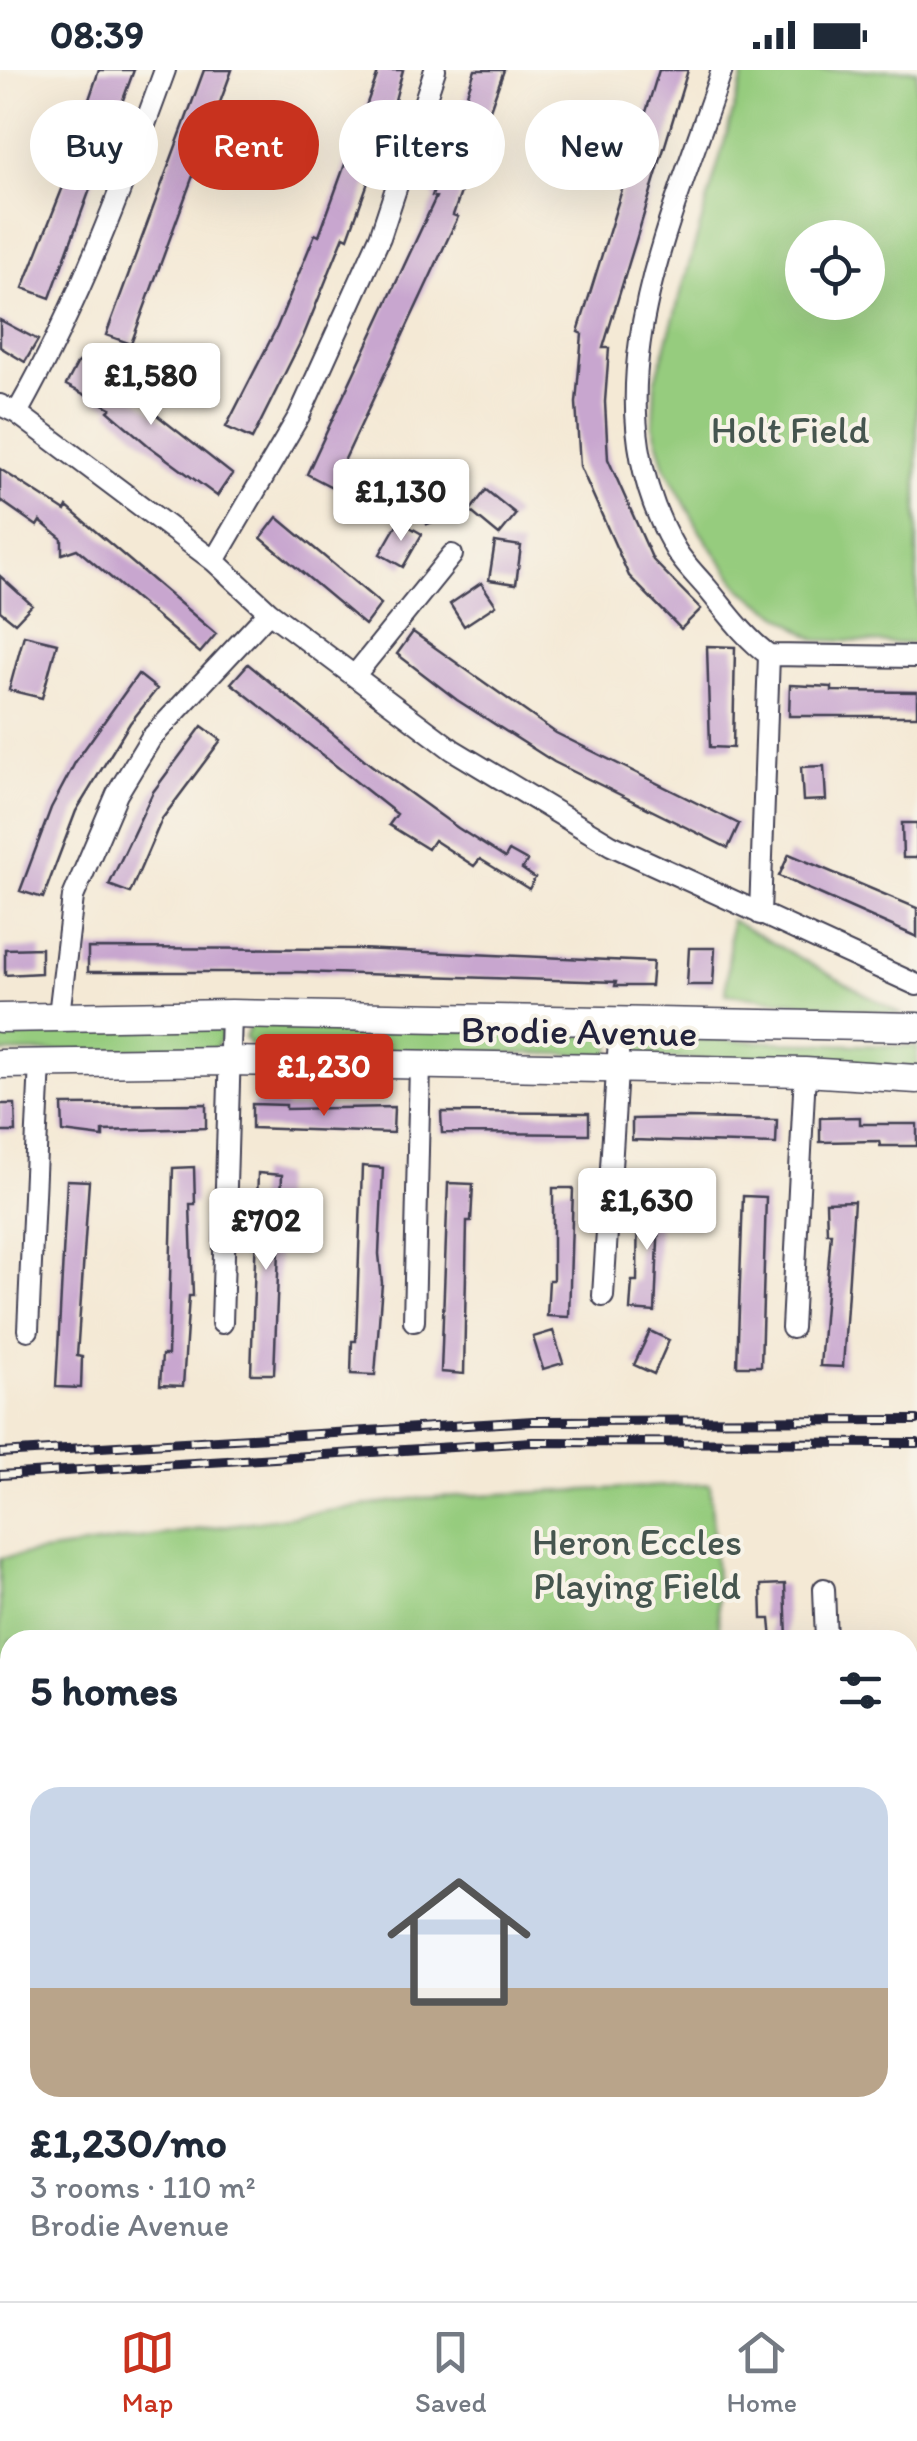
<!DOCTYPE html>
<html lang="en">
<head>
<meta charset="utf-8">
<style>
	:root { --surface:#fff; --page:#f2f2f3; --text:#1f2937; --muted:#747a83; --line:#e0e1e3; --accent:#c8321e }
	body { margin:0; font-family:Itim,sans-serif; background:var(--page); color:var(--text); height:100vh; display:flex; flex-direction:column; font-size:38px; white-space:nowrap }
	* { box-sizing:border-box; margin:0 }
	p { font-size:32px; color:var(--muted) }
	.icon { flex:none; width:55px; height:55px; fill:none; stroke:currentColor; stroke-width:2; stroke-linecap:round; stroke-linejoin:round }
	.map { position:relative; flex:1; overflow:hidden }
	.side { position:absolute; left:0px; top:1560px; width:918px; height:672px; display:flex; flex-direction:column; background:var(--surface); border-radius:30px 30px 0 0; box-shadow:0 10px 40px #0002 }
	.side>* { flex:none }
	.top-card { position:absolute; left:30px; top:30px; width:858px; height:90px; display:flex; gap:20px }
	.fabs { position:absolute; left:785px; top:150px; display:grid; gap:20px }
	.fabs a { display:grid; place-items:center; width:100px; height:100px; border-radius:50%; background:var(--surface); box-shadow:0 10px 40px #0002; font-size:50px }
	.price { position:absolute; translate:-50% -85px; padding:0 22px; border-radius:10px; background:#fff; color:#222; font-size:32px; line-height:65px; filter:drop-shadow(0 2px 5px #0008) }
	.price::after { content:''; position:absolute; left:50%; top:60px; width:30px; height:22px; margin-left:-15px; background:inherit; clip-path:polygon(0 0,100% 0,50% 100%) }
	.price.current { background:var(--accent); color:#fff }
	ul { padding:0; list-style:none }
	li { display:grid; align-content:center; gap:20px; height:530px; padding:0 30px }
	li span { display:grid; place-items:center; height:310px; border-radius:30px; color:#555 }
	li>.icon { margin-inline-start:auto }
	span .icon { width:180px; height:180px; fill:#fffc; stroke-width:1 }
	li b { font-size:42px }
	h2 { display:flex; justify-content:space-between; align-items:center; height:120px; padding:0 30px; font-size:42px }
	.chip { padding:0 35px; border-radius:45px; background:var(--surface); box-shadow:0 10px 40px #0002; font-size:35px; line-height:90px }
	.chip.current { background:var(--accent); color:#fff }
	.status { display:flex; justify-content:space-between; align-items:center; height:70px; padding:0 50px; background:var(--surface); direction:ltr }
	.status svg { height:28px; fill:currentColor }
	.dock { display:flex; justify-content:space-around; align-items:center; height:140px; border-top:2px solid var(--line); background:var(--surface); font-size:28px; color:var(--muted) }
	.dock a { display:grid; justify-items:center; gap:5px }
	.dock .current { color:var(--accent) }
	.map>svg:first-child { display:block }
	.green { fill:#96cc7e; stroke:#5c775c; stroke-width:2.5; fill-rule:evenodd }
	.building { fill:#c8a6cf }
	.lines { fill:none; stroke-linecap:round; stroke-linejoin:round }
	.minor-casing { stroke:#424052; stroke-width:24 }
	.tertiary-casing { stroke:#424052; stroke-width:31 }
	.minor { stroke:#fff; stroke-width:20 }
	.tertiary { stroke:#fff; stroke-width:28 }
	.rail-casing { stroke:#22223b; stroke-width:10 }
	.rail { stroke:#f7f3e8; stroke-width:6; stroke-dasharray:19; stroke-linecap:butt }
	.labels { text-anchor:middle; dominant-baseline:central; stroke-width:8; stroke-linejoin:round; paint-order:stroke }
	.park-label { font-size:38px; fill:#45554f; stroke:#f7f3e8 }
	.street-label { font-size:38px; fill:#22223b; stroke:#f7f3e8 }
</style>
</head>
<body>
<div class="status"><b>08:39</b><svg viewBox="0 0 49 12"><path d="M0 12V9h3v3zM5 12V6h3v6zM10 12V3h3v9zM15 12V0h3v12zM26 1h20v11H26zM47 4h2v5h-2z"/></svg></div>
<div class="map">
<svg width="917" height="2231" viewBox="0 0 917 2231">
	<rect width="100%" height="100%" fill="#f7f3e8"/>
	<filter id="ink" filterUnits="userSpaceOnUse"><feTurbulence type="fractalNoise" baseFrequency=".01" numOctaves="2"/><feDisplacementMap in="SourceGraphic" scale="20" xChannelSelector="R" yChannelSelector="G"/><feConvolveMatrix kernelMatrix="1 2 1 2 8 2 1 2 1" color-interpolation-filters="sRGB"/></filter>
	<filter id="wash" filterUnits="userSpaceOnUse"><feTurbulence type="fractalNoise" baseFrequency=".0048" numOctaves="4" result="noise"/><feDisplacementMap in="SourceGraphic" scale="40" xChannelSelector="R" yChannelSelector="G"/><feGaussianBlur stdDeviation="2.25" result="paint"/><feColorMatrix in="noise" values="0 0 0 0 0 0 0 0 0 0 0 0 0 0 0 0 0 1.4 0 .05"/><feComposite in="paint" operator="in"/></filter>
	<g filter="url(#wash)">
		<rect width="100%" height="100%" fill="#f4e9d5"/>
		<!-- green -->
		<path class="green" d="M745 0H917V574L816 570 742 520 701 463 665 397 653 355 655 313ZM802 168H868V232H802Z
			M731 850 903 945 726 924Z
			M251 952 604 966 611 973 610 985 254 979 245 968Z
			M214 955 223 965 215 979 0 983V959Z
			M638 967 917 977V999L632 987 629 976Z
			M710 1414 720 1570H10V2222H757V2231H0V1488L418 1428Z"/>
		<g id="blocks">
			<!-- building -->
			<path class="building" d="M99 0H134L50 228 23 218 87 56 81 53Z
				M204 0H232L131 274 106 265Z
				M379 0H403L387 60 348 168 344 166 303 267 252 369 226 357 277 257 315 164 319 166Z
				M475 0H504L453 145 458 147 332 417 307 404 436 127 432 126Z
				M659 0H688L603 278H609L605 332 608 389 653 490 701 539 681 559 629 506 580 396 576 333 582 264 578 262Z
				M0 250 38 270 25 292 0 277Z
				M78 292 111 309 232 404 217 426 149 376 108 341 111 338 66 315Z
				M0 399 65 441 67 437 216 564 200 583 77 479 62 484V469L40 451 37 456 0 430Z
				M453 416 463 440 427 454 418 429Z
				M486 420 516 444 499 465 470 441Z
				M277 447 381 534 365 555 261 468Z
				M399 451 422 464 403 497 380 484Z
				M495 472 521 476 516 514 489 510Z
				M0 506 32 535 15 553 0 541Z
				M481 513 496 535 464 556 450 534Z
				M413 562 556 663 739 754 728 778 554 692 457 630 397 584Z
				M24 565 57 573 42 628 9 620Z
				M707 576 735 577 733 678 710 677Z
				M248 594 371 695 458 758 505 788 509 781 527 791 522 799 535 808 529 819 480 789 474 796 434 770 428 779 389 755 397 744 231 613Z
				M138 604 157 619 130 653 76 741 43 828 20 821 51 738 76 691Z
				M790 615 832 617V621L917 622V646H789Z
				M202 656 221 670 162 749 130 823 109 815 153 722Z
				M824 696 826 730 803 731 801 697Z
				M902 753H917V788H903Z
				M789 784 917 838V867L779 806Z
				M41 878V903L5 905V879Z
				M88 878 359 879 653 892 651 916H615L616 912 299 902H88Z
				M689 878H715L713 915H687Z
				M0 1034H15L16 1062H0Z
				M206 1034V1058L103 1061V1067L63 1062 62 1035Z
				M252 1034 286 1035V1039L394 1037 393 1063 252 1058Z
				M441 1042 589 1043V1064L442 1063Z
				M860 1047V1054H917V1076H880L879 1071 820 1072V1048Z
				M689 1048 777 1050 776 1074 632 1070V1049Z
				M362 1096 383 1098 379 1184 382 1213 375 1305 351 1304 352 1271H356Z
				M194 1097 195 1134H190L193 1226H189L183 1316 160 1315 162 1285H168L173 1098Z
				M258 1103 282 1105 274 1304H251Z
				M67 1110 89 1111 77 1286 82 1287 81 1318 56 1317Z
				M448 1113 473 1114 471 1151H467L464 1304 441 1302Z
				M553 1118H573L569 1247 547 1246 549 1210H553Z
				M638 1122 660 1123 655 1242 630 1240 632 1211H637Z
				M743 1126 766 1127 761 1296H737Z
				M854 1131 843 1297 820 1296 831 1163H827L826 1132Z
				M553 1261 563 1293 543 1299 533 1267Z
				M650 1261 669 1270 654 1304 634 1295Z
				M785 1514 787 1570H772L770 1549H762L761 1515Z"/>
		</g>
	</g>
	<g filter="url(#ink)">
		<use href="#blocks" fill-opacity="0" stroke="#424052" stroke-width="2.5"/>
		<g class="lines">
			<!-- minor casing -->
			<g class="minor-casing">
				<path id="minor" d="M722 0C672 151 585 323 674 477 682 492 696 505 707 518 727 542 744 567 769 585L760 844
					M0 335 17 343 214 491 269 542 453 680 611 775 917 915
					M17 343C79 233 122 118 165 0
					M214 491 299 346 380 167 435 0
					M769 585 917 587
					M355 605 452 485
					M59 945 73 827 117 724 151 668 269 542
					M603 1226 620 953
					M414 1251 420 995
					M222 1253 231 944
					M792 1258 805 1002
					M28 1260 40 992
					M824 1519 826 1570
					M908 1642H917
					M860 2222 861 2231"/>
			</g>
			<!-- tertiary casing -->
			<g class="tertiary-casing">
				<path id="tertiary" d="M0 948 231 944 917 957
					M0 994 231 991 805 1002 917 1009"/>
			</g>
			<!-- minor -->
			<use href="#minor" class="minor"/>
			<!-- tertiary -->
			<use href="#tertiary" class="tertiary"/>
			<!-- rail casing -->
			<g class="rail-casing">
				<path id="rail" d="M0 1383 533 1351 917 1350
					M0 1405 532 1372 917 1373"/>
			</g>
			<!-- rail -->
			<use href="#rail" class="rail"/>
		</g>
	</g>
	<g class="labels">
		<!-- park labels -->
		<g class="park-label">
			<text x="790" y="360">Holt Field</text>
			<text x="637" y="1472">Heron Eccles<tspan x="637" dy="44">Playing Field</tspan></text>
		</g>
		<!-- street labels -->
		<g class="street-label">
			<text transform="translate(579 961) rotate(1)">Brodie Avenue</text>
		</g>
	</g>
</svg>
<div class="fabs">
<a><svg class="icon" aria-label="locate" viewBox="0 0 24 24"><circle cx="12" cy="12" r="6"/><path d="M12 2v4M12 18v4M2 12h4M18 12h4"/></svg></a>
</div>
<b class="price" style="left:151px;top:358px">£1,580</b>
<b class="price" style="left:401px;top:474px">£1,130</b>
<b class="price current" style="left:324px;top:1049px">£1,230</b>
<b class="price" style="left:647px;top:1183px">£1,630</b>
<b class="price" style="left:266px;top:1203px">£702</b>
<div class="top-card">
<a class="chip">Buy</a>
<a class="chip current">Rent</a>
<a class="chip">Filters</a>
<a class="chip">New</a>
</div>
<section class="side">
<h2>5 homes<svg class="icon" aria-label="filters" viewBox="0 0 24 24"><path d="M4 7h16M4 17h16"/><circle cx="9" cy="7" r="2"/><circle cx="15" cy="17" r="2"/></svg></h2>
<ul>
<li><span style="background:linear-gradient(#c9d6e8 65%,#b9a48a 0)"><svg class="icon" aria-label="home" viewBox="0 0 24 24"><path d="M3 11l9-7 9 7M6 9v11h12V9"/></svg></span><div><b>£1,230/mo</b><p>3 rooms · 110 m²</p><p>Brodie Avenue</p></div></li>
</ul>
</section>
</div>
<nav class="dock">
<a class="current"><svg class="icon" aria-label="map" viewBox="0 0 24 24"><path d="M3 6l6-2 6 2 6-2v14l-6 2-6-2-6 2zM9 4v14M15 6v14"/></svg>Map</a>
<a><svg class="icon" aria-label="saved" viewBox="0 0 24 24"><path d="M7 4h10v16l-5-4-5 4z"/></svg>Saved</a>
<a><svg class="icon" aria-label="home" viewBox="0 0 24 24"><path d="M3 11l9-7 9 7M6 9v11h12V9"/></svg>Home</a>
</nav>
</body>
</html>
